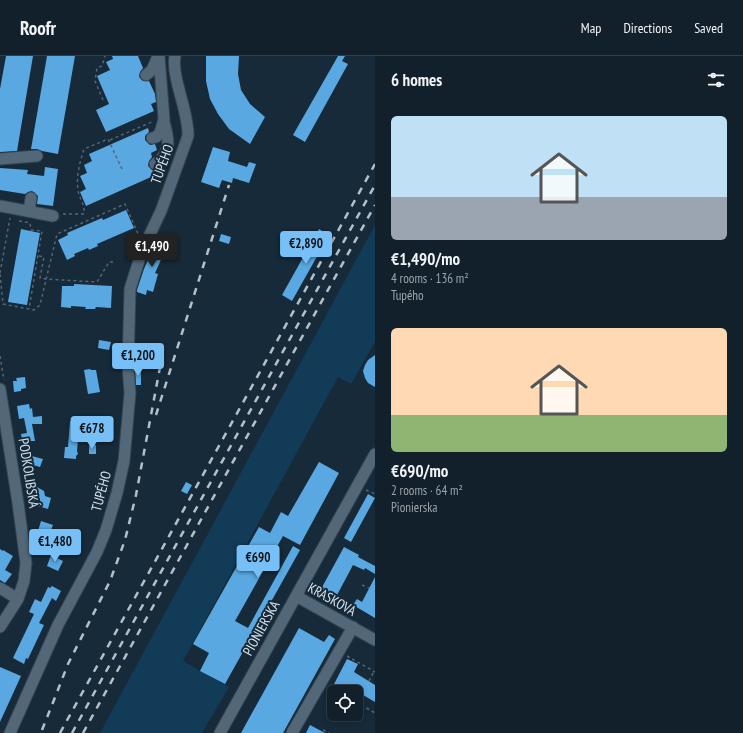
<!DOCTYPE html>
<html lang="en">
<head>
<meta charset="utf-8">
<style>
	:root { --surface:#11202b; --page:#1e2d37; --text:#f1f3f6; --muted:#9ca3a9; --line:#303e47; --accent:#76c0f7 }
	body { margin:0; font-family:"PT Sans Narrow",sans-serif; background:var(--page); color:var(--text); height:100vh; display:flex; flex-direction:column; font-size:15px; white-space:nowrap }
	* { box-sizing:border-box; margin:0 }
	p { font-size:13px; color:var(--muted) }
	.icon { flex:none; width:22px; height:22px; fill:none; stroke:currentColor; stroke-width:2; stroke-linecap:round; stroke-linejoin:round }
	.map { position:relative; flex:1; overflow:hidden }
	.side { display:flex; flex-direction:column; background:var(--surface); width:368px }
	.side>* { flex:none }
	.tools { position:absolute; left:327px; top:629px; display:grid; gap:8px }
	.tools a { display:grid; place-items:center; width:36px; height:36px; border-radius:6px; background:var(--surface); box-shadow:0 2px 6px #0003,0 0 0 1px var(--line); font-size:20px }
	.price { position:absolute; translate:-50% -34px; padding:0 9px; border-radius:4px; background:var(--accent); color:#111; font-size:13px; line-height:26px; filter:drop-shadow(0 1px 2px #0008) }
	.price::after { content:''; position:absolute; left:50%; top:24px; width:12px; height:9px; margin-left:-6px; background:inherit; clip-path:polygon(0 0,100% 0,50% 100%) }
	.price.on { background:#222; color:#fff }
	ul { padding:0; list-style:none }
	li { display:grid; align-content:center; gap:8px; height:212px; padding:0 16px }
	li span { display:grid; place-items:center; height:124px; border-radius:6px; color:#555 }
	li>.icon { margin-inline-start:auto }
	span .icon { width:72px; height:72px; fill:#fffc; stroke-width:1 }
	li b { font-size:17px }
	h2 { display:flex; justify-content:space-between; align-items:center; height:48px; padding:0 16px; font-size:17px }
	header { display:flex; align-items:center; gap:24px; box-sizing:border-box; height:56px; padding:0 20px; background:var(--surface); border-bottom:1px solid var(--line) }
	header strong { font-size:19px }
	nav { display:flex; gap:22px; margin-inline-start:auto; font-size:14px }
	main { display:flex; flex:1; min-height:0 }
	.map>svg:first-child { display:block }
	.green { fill:#123b57 }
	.building { fill:#5aa8e1 }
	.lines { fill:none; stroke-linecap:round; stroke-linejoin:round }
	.minor-casing { stroke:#354450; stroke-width:13 }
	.path { stroke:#556573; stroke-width:1.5; stroke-dasharray:3 3; stroke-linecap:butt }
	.minor { stroke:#526778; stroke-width:11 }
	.rail { stroke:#b3c0ca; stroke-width:2.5; stroke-dasharray:7 7; stroke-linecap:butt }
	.labels { text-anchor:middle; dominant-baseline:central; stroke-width:4; stroke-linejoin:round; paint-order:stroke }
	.street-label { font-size:14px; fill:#d5e1ea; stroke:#172a39 }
</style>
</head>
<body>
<header>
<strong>Roofr</strong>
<nav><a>Map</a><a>Directions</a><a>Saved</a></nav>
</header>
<main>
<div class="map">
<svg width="375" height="677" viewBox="0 0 375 677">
	<rect width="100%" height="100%" fill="#172a39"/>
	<!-- green -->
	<path class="green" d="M375 169V286L351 328 338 321 183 605 229 631 202 677H100Z"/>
	<!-- building -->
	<path class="building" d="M6 0H33L17 95 0 96V33Z
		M47 0H75L58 98 42 95 37 93H31Z
		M112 0H138L143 12 140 16 139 21 143 25H149L155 38 156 46 151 48 154 55 106 76 96 54 109 48 97 20 110 14 106 6 113 3Z
		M206 0H239L238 18 241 34 250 48 265 61 250 88 229 73 218 58 210 43 206 25Z
		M338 0H345L342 5 348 8 305 86 293 79Z
		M148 72 149 76 145 80V84L150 89 155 88 157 94 151 97 152 101 149 105 148 110 152 114H158L160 117 86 150 80 136 86 133 80 120 87 117 84 109 92 105 89 98Z
		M213 91 230 96 228 105 247 111 249 106 256 108 249 127 233 122 232 127 222 124 219 132 201 126Z
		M45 111 58 113 53 150 37 148 38 140 32 135 28 136 25 138 0 134V112L28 114 27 118 44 120Z
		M126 154 134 172 97 188 98 190 89 194 88 192 74 198 75 200 67 204 58 184 68 179 67 177 102 162 103 164Z
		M21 173 40 177 27 249 8 246Z
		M319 173 329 179 292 245 282 239Z
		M221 178 231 181 229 188 219 185Z
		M157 183 168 188 155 217 158 218 153 236 147 234 146 239 137 236V234L144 213Z
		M74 228 112 230 111 252 96 251 95 253H85L86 251 71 250V252L61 251 62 230H74Z
		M99 284 111 286 109 294 98 292Z
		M375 299V331L368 327 365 322 363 315 365 309 368 304Z
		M90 313 91 314H96L100 336 88 338 84 314Z
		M135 313H141V329H136Z
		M25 321 26 332 21 333V335L14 336 13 325H17L16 322Z
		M29 348 30 353 32 352 33 361 42 360V368H32L35 385H29V388L23 389 21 378 27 377 24 362 19 363 17 350Z
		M70 365 88 366 87 374 79 373 77 395 78 398 76 400V403L64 402 65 391H68Z
		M89 389H96V398H89Z
		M28 399 43 403 40 411 26 407Z
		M319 406 339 417 300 489 283 480 235 565 248 572 293 490 300 494 225 628 200 615 209 597 193 588 259 471 270 477 281 456 288 460Z
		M186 426 192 429 187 438 181 435Z
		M37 431 44 435 45 440 51 442 48 453 31 448 34 438H36Z
		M368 438 375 442 351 486 344 482Z
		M41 465 53 469 51 474 54 475 52 482 41 478V477L38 475Z
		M344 491 359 499 358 501 375 510V518L365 512 364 514 353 509 336 541 321 533Z
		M0 493 3 495V494L13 500 5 514 12 518 5 527 0 524Z
		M51 499 63 505 58 515 47 510Z
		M375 521V562L353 549 357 543 362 546Z
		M52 530 61 535 56 545 52 542 39 567 44 569 28 603 26 602 24 608 13 602 34 558 29 556 35 543 41 546 48 531 50 532Z
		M299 572 324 586 329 579 335 583 283 677H241Z
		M347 603 358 608 354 616 375 629V646L346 629 343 636H339L332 632Z
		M0 611 21 620 0 666Z
		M310 669 325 677H306Z"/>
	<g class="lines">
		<!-- minor casing -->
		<g class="minor-casing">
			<path id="minor" d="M146 19 152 14 158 0
				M152 82 156 81 160 77 164 63 159 0
				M0 103 37 100
				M155 108C172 96 169 83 164 66
				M0 150 53 160
				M29 155 31 142
				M0 333 18 447 26 507 24 525 18 543 0 571
				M0 532 18 543
				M296 540 375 584
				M10 677 58 569 97 496 106 474 117 437 124 405 130 337 128 311 130 233 142 195 161 155 188 80C189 56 171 21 175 0
				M220 677 375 398
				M292 677 353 571"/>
		</g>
		<!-- path -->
		<path class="path" d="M103 44 95 25 97 12 102 10 105 0
			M110 84 154 65
			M63 158H84C85 147 79 143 78 134 76 119 80 106 84 93L108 83 122 113
			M19 165 30 167 31 174 42 175 29 253
			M39 200 44 201 40 222 46 223 97 226 109 206H113
			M0 217 10 162
			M0 218 3 248 34 254 40 249 57 178 125 148 139 180
			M0 300 4 324
			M366 434 375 438
			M362 529 369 532
			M347 600 375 616
			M369 625 374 615
			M328 631 337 636
			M356 642 359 637
			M356 646 375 657
			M323 674 329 677"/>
		<!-- minor -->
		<use href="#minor" class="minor"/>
		<!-- rail -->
		<path class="rail" d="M156 359 229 129
			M42 674 52 649 68 608 110 525 125 484 136 439 164 290
			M60 677 375 108
			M72 677 375 129
			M83 677 375 149"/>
	</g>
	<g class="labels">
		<!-- street labels -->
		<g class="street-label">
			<text transform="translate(162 108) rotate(-70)">TUPÉHO</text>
			<text transform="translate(29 417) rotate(81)">PODKOLIBSKÁ</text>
			<text transform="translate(101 435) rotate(-75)">TUPÉHO</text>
			<text transform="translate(332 543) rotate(29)">KRASKOVA</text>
			<text transform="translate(261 572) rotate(-61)">PIONIERSKA</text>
		</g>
	</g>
</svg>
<div class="tools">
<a><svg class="icon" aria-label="locate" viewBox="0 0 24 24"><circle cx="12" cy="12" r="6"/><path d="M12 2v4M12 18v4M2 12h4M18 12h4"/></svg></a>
</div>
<b class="price" style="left:306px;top:209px">€2,890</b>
<b class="price on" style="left:152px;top:212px">€1,490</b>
<b class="price" style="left:138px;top:321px">€1,200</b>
<b class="price" style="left:92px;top:394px">€678</b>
<b class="price" style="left:55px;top:507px">€1,480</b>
<b class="price" style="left:258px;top:523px">€690</b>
</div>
<section class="side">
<h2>6 homes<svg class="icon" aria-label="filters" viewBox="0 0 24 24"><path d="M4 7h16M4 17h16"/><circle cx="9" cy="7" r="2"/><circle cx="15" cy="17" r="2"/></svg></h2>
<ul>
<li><span style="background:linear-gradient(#bfe0f5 65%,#9aa5b1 0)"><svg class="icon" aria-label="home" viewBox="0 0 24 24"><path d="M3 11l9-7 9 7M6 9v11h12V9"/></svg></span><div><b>€1,490/mo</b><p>4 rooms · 136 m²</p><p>Tupého</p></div></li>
<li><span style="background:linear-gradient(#ffd9b3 70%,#8fb573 0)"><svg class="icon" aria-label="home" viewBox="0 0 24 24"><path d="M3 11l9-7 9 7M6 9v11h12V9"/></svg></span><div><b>€690/mo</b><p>2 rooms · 64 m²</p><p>Pionierska</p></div></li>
</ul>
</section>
</main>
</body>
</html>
